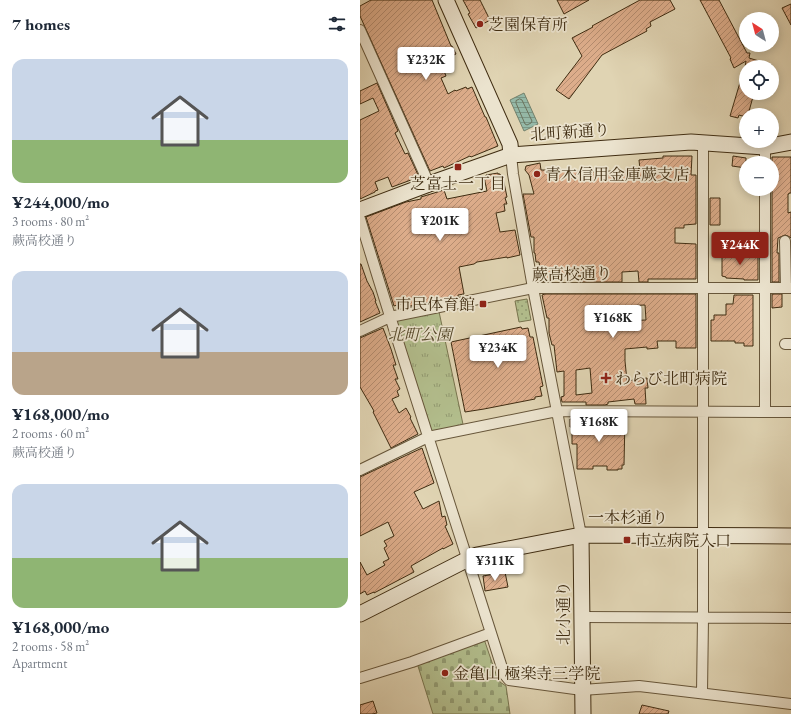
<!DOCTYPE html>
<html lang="en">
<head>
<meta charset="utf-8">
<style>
	:root { --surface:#fff; --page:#f2f2f3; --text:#1f2937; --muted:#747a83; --accent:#8f2418 }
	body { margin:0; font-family:"EB Garamond","Noto Serif JP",serif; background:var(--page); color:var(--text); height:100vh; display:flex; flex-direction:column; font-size:15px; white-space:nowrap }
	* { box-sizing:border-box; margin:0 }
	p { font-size:13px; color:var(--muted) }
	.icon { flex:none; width:22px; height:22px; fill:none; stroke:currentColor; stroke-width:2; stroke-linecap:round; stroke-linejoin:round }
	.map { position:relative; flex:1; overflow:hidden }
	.details { display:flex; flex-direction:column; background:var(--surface); width:360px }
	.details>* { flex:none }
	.needle { width:26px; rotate:324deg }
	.buttons { position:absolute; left:379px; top:12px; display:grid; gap:8px }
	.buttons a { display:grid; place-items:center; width:40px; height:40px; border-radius:50%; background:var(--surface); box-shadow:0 2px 10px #0003; font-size:20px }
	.price { position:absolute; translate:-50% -34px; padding:0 9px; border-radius:4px; background:#fff; color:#222; font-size:13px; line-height:26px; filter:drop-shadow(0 1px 2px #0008) }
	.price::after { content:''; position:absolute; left:50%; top:24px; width:12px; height:9px; margin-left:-6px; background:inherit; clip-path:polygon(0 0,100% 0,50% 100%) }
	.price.selected { background:var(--accent); color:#fff }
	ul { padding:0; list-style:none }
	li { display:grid; align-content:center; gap:8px; height:212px; padding:0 12px }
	li span { display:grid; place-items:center; height:124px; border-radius:12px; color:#555 }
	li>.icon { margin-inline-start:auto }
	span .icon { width:72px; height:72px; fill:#fffc; stroke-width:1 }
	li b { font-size:17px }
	h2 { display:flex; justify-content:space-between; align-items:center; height:48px; padding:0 12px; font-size:17px }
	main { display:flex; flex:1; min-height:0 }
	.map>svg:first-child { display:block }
	.grass { fill:url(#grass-dots); stroke:#78744e }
	.cemetery { fill:url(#cemetery-stones); stroke:#78744e }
	.park { fill:url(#park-tufts); stroke:#78744e }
	.water { fill:url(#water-rules); stroke:#73816c }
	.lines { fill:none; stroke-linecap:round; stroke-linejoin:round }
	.shore { stroke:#6a725c; stroke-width:1 }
	.building { fill:url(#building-hatch); stroke:#3f2c11; fill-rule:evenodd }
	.street-casing { stroke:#67563a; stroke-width:12 }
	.secondary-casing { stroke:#3f2c11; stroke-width:17 }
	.street { stroke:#ebe3ce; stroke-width:10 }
	.secondary { stroke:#ebe3ce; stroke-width:15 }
	.poi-dot { fill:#8f2418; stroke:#ebe3ce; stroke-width:1.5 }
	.labels { text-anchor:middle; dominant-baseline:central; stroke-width:3.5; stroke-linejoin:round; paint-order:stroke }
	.poi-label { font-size:16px; fill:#3f2c11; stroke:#ebe3ce; text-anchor:start }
	.street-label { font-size:16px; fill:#3f2c11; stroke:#ebe3ce }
	.park-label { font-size:16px; font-style:italic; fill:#56492a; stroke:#ebe3ce }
</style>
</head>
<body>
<main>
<section class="details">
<h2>7 homes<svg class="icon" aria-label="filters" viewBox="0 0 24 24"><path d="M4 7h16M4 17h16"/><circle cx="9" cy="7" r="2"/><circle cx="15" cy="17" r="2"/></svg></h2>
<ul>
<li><span style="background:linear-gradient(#c9d6e8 65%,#8fb573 0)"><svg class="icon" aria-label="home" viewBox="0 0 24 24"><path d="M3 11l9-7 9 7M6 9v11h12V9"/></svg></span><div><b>¥244,000/mo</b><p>3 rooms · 80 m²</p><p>蕨高校通り</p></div></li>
<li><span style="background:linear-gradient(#c9d6e8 65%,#b9a48a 0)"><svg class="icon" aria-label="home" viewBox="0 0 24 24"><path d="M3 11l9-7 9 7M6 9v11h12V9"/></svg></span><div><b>¥168,000/mo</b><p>2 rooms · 60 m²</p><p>蕨高校通り</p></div></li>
<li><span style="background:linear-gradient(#c9d6e8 60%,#8fb573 0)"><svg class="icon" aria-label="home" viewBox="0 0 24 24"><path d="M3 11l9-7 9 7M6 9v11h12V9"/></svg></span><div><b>¥168,000/mo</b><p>2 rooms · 58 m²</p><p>Apartment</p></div></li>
</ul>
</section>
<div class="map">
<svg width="431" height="714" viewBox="0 0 431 714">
	<defs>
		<pattern id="grass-dots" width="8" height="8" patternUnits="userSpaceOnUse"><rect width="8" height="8" fill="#b2bd8c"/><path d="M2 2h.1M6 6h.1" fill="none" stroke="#929a71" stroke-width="1.8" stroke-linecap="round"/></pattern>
		<pattern id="cemetery-stones" width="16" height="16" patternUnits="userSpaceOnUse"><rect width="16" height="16" fill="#b2bd8c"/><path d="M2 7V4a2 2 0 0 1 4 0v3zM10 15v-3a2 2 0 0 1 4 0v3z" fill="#929a71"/></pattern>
		<pattern id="park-tufts" width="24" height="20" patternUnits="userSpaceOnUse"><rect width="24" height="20" fill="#b2bd8c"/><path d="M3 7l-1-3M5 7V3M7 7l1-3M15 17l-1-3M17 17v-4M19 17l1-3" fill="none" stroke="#929a71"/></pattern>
		<pattern id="water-rules" width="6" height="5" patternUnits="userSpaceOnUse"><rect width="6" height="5" fill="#95b9a8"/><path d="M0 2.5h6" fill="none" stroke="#7b9787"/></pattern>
		<pattern id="building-hatch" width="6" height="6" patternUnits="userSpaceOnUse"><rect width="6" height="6" fill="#ddad8b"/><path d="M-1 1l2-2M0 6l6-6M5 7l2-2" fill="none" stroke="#b58d70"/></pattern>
	</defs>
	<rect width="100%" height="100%" fill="#e0d4b3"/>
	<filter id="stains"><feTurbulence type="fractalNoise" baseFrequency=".005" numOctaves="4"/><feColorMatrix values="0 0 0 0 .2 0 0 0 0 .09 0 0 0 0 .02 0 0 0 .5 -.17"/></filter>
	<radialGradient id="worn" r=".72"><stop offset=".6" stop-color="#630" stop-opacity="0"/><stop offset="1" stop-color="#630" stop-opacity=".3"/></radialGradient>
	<!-- grass -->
	<path class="grass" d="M167 299 171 320 159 322 155 301Z"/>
	<!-- cemetery -->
	<path class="cemetery" d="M124 639 137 677 140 682 146 686 150 714H73L57 663Z"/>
	<!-- park -->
	<path class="park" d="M78 307 104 429 68 437 30 317Z"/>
	<!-- water -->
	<path class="water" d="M164 93 178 124 164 131 150 100Z"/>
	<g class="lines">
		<!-- shore -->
		<path class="shore" d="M160 99 162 100 172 121 171 123 167 125 165 124 156 103V101Z"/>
	</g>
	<!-- building -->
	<path class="building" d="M11 0H72L91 46H92L96 54 80 61 86 76 81 78 88 94 95 90 96 91 106 87 107 89 112 87 125 117H126L138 146 111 157 110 156 84 168 83 166 70 171 0 16V6Z
		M103 0H120L130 20 116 28 108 14 110 13Z
		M197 0H229L204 14Z
		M280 0H310L315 9 290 22 291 26 286 29 287 31 242 55 209 99 196 90 222 56 212 38 233 27 232 26Z
		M340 0H359L387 53H390L389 58 412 65V67H385L386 61 374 68 370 59 371 58Z
		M431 4V25L422 8Z
		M384 69H386V93H394L388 115H386V117L379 115 378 118 370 116Z
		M17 83 38 131 35 133 45 154 48 153 59 177 32 187 28 177 15 182 18 190 15 191V192L0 199V120L19 111 13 98 0 104V91Z
		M303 156H332L331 175H336V224L324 225V228H315V243L336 244V279H288V282H279L278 271 262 272V282H221V276H204V278L191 279V280L182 282 179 262H176L175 253H174V237H171L163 194H174L169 175 165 170 166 166 180 163 181 170 231 171V172L252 171V172L280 170 279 160 303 158Z
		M373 156 386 158V168L372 166Z
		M412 157H431V193H429V194H428V213L431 212V238L428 236 425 235 418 238 417 253H419V282H412Z
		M138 173V174H140L141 178H143L147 197 145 198 147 204H144L145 211 136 213 140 232 155 230 160 255 147 258V257L117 262 114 264 99 267 104 294 98 295V297L45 307 44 303 34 306 6 217 46 202 61 199V197L84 190 87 199 127 191 124 177 126 176V175Z
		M350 198H360V225H350Z
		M362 254H398V280H384V279L366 278V277L362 276Z
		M0 264H1L7 281 13 292 16 301H15L20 313 0 322Z
		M185 294H336V348H316V341H297L298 348 287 349V347L265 349V361L267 381 287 378 288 388H285L286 404H275L274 399 248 402V404L245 405H226V402H202L201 397 204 396V371L197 372 194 345H192L189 333V318H187L182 295ZM285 305 286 320 263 321 262 306ZM230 368 232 393 216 395V370Z
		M412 294H422V307L412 308Z
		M374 295H393V346H384V343H375V341H351V320H354V315H366V304H373Z
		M161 327 162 329 168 328 170 337H173L183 386 180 387 182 396 175 397V399L124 409 105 412 91 342Z
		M23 328 31 349 36 365H33L38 379H35L40 389 37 391 39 396 32 399 39 413 46 408 51 417 50 418 58 434 31 448 13 412 14 411 0 387V338Z
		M222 418H233V422H247L248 418H265L264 465H262V469H258V470H247V466H233V469H217V444H212V427H210V419H222Z
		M62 448 74 483 54 492 63 509 79 501 82 517 85 516 87 525 85 526 93 544 83 549V548L51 566 54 572 14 593V592L7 595 5 591 0 594V562L7 575 25 565 23 562 29 559 24 548 27 546 24 541 34 536 28 522 0 536V477Z
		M145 572 148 587 125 591 123 576Z
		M13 701 17 713 12 714H0V705Z
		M282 705 309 711 308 714H279Z"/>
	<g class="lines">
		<!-- street casing -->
		<g class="street-casing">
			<path id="street" d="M0 30 69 184
				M405 147V163
				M151 155 153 174 173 288 221 535
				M0 219C46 371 96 522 144 674L149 680 222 690 279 686 431 704
				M425 241 426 288
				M0 331 30 317 173 288H431
				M425 344H431
				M405 412V189
				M0 470 68 437 197 411 431 412
				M221 617 431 618
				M0 678 52 662 131 633
				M342 693 343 618V143"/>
		</g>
		<!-- secondary casing -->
		<g class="secondary-casing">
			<path id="secondary" d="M86 0 150 144 151 155
				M0 210 69 184 151 155 331 142 405 147 431 142
				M221 535 223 714
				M0 614 108 559 117 555 221 535 431 536"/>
		</g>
		<!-- street -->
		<use href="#street" class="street"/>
		<!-- secondary -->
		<use href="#secondary" class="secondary"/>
	</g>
	<!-- markers -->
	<g class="poi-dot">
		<circle cx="120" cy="24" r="4"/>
		<rect x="94" y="163" width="8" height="8" rx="2"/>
		<circle cx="177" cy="174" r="4"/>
		<rect x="119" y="300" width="8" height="8" rx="2"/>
		<path d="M244 372h4v4h4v4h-4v4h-4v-4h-4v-4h4z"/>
		<rect x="263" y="536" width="8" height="8" rx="2"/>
		<circle cx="85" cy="673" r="4"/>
	</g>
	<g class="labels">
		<!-- poi labels -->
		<g class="poi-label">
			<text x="128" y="24">芝園保育所</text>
			<text x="185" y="174">青木信用金庫蕨支店</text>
			<text x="98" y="183" text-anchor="middle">芝富士一丁目</text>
			<text x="115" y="304" text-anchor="end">市民体育館</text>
			<text x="255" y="378">わらび北町病院</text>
			<text x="275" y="540">市立病院入口</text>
			<text x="93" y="673">金亀山 極楽寺三学院</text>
		</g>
		<!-- street labels -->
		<g class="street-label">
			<text transform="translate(210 132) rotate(-4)">北町新通り</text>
			<text transform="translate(212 274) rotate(-1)">蕨高校通り</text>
			<text x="268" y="517">一本杉通り</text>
			<text transform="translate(203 613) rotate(-90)">北小通り</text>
		</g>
		<!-- park labels -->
		<g class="park-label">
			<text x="60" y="334">北町公園</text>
		</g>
	</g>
	<rect width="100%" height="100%" filter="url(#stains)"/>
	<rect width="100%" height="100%" fill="url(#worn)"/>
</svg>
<div class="buttons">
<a><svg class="needle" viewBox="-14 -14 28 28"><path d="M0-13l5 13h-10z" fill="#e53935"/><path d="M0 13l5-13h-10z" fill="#747a83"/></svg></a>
<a><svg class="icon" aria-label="locate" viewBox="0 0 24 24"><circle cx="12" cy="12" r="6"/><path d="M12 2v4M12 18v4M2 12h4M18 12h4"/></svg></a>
<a>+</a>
<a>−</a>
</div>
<b class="price" style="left:66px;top:81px">¥232K</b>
<b class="price" style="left:80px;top:242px">¥201K</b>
<b class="price selected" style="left:380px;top:266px">¥244K</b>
<b class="price" style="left:253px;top:339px">¥168K</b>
<b class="price" style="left:138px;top:369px">¥234K</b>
<b class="price" style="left:239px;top:443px">¥168K</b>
<b class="price" style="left:135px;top:582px">¥311K</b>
</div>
</main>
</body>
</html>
